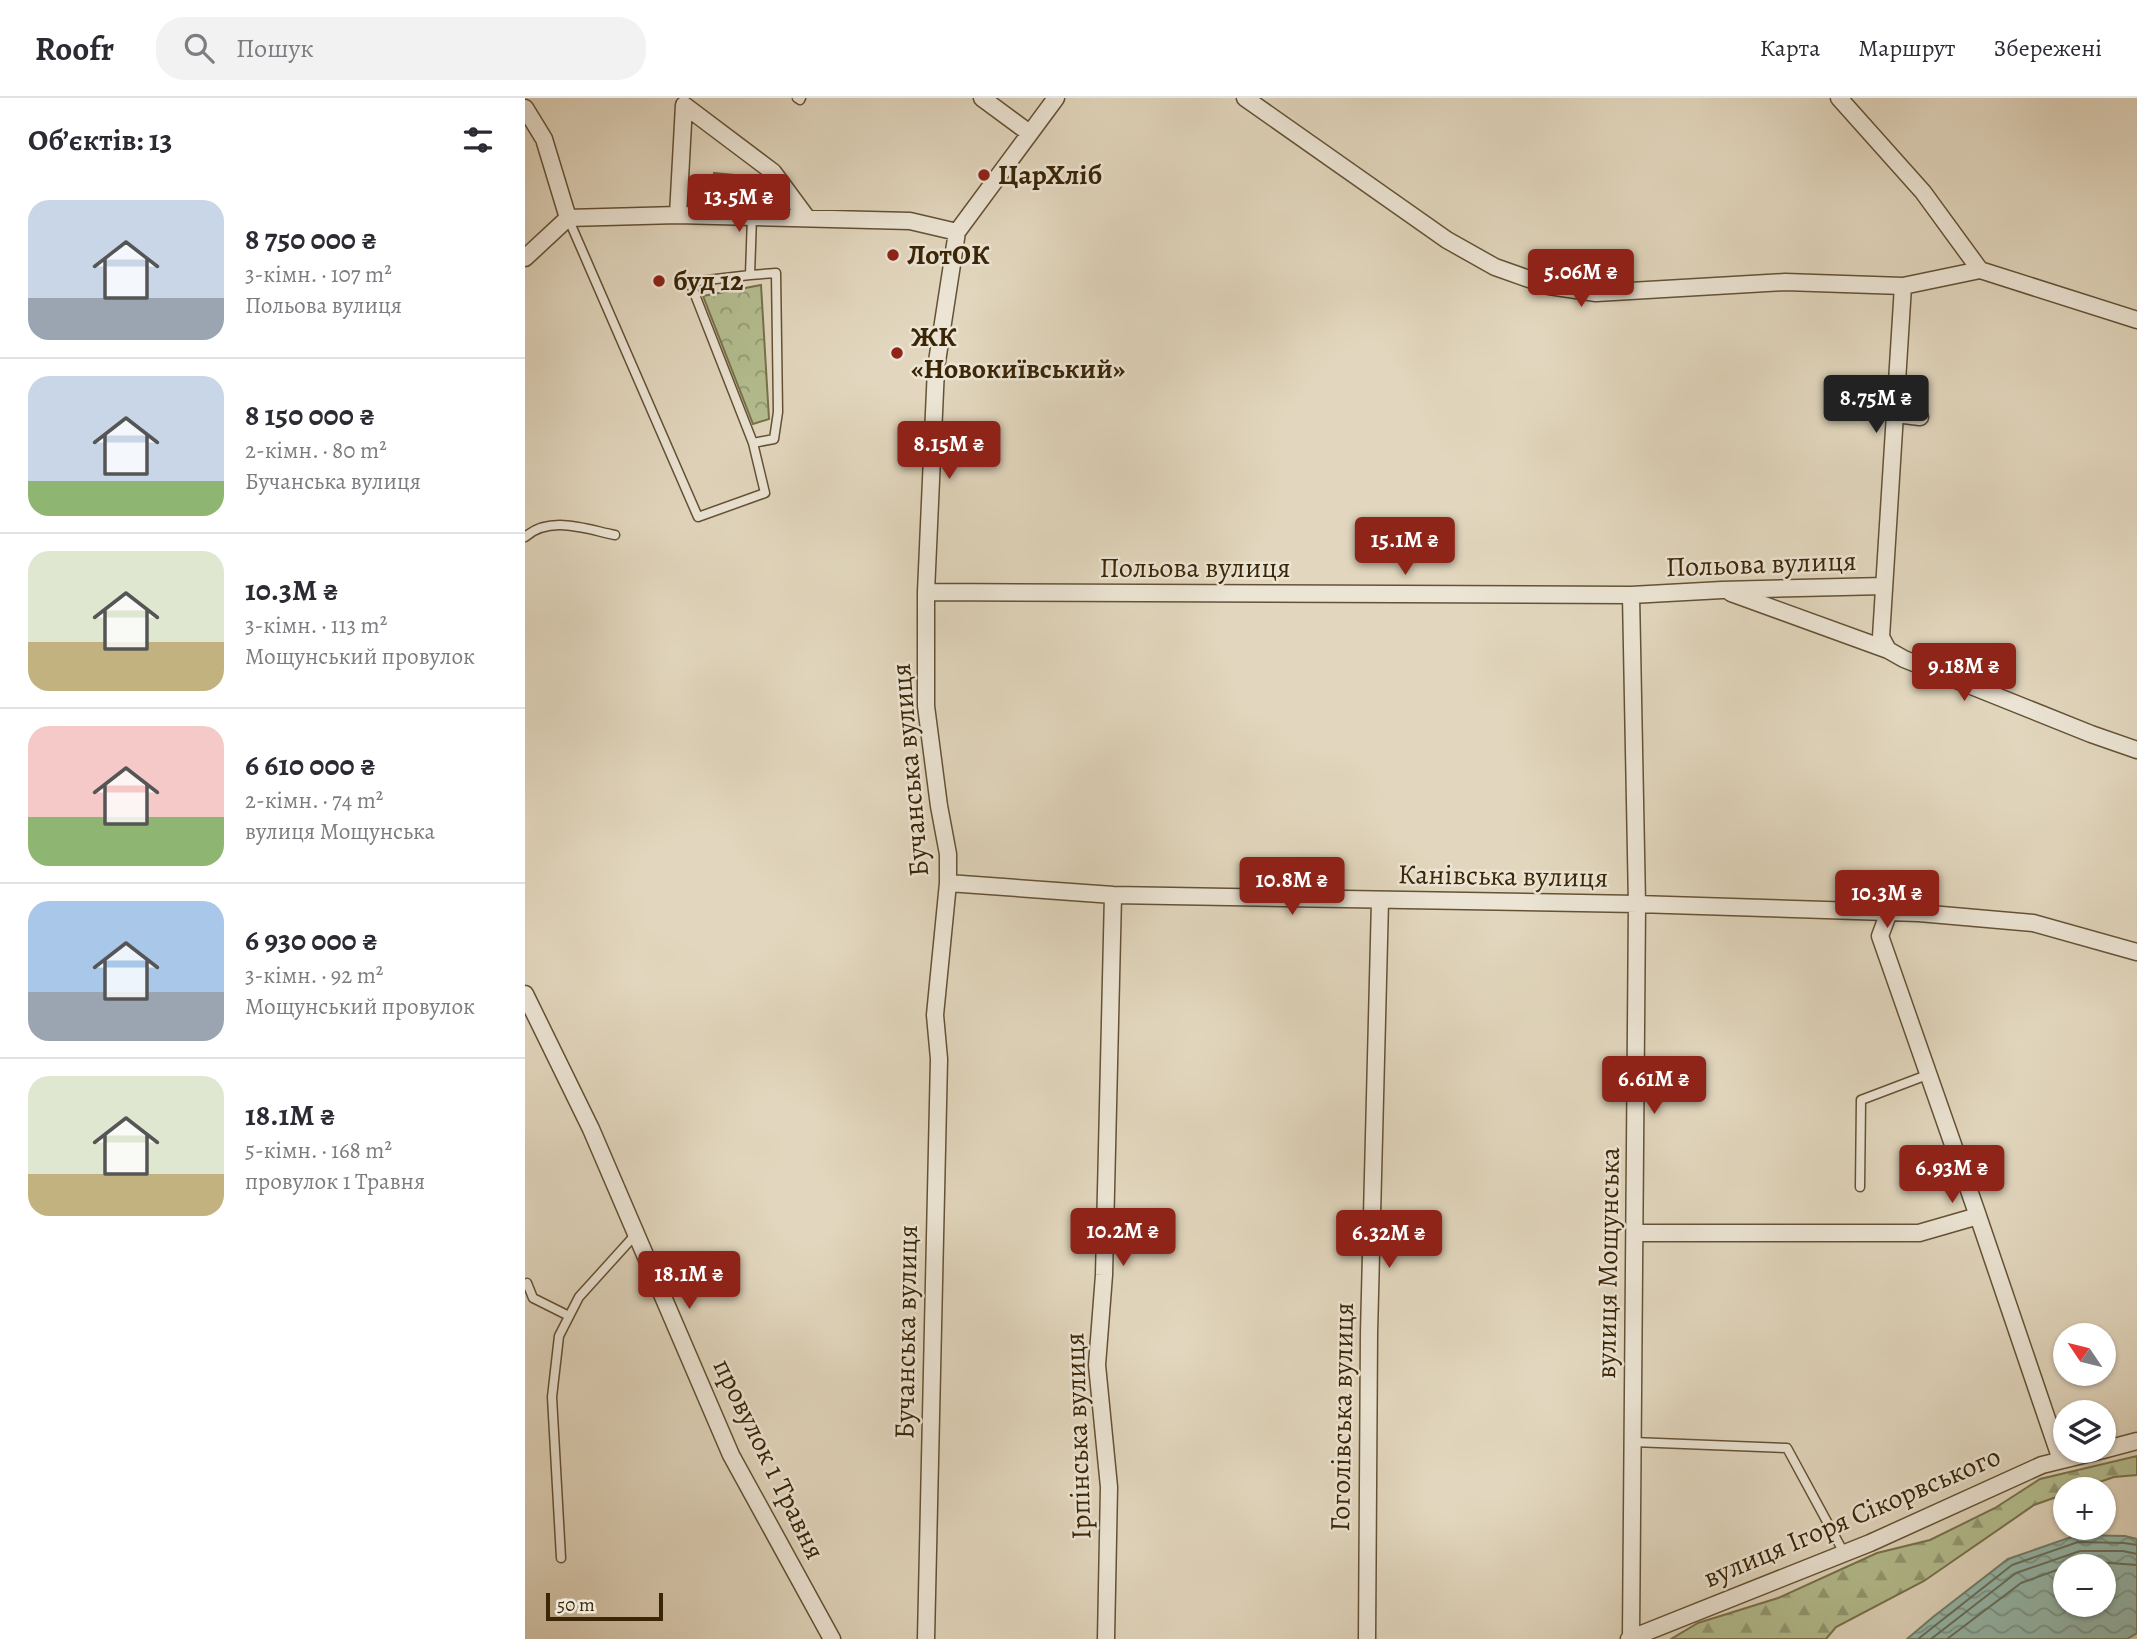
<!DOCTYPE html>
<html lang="uk">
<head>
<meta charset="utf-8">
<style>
	:root { --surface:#fff; --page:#f2f2f3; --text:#2b2b33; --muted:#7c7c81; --line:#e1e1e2; --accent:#8f2418 }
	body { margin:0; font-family:Alegreya,serif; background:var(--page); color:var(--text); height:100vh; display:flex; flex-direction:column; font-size:26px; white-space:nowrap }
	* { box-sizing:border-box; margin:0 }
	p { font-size:23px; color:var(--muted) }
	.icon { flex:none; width:38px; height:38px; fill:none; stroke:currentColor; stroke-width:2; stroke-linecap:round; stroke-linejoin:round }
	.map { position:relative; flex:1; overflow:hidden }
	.details { display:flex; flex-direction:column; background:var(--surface); width:525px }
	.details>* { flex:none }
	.needle { width:46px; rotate:305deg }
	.fabs { position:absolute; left:1528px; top:1225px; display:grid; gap:14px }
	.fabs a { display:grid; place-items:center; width:63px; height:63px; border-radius:50%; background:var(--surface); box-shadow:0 2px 5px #0004; font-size:35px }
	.scale { position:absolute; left:21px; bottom:18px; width:117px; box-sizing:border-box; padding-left:7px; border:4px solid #3a2607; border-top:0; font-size:19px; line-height:24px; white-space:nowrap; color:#3a2607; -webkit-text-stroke:5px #ece5d5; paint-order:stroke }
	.price { position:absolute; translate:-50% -60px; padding:0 16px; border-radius:7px; background:var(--accent); color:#fff; font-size:23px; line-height:46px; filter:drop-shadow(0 2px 4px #0008) }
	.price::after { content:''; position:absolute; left:50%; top:42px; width:21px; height:16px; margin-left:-10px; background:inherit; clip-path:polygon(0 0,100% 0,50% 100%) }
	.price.current { background:#222; color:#fff }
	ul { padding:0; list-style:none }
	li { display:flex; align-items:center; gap:21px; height:175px; padding:0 28px }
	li+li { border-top:2px solid var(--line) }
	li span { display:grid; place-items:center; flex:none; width:196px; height:140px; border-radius:21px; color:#555 }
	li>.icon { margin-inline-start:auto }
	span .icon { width:84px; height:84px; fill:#fffc; stroke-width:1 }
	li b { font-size:30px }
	h2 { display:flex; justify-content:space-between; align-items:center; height:84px; padding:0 28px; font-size:30px }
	header { display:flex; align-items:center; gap:42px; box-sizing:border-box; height:98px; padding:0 35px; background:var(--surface); border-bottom:2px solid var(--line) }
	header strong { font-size:33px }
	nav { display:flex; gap:38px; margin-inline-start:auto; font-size:24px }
	.search { width:490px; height:63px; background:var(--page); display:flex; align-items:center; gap:18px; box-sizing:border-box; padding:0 24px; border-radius:28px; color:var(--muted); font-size:26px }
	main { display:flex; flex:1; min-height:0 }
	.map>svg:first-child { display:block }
	.forest { fill:url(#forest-firs); stroke:#77724c; stroke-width:2 }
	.park { fill:url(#park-crowns); stroke:#77724c; stroke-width:2 }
	.pitch { fill:#b4be90; stroke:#77724c; stroke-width:2 }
	.water { fill:url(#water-waves); stroke:#717f6b; stroke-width:2; fill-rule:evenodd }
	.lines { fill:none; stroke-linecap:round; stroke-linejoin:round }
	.shore { stroke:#68705a; stroke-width:2 }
	.lane-casing { stroke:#645235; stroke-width:11 }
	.street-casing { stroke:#645235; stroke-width:19 }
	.lane { stroke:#ece5d5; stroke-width:8 }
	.street { stroke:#ece5d5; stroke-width:16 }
	.poi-dot { fill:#8f2418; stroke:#ece5d5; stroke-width:2.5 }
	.labels { text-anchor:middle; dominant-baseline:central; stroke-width:5; stroke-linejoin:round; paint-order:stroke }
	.poi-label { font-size:28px; font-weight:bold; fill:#3a2607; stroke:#ece5d5; text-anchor:start }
	.street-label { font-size:28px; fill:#3a2607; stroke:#ece5d5 }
</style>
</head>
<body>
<header>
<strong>Roofr</strong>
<div class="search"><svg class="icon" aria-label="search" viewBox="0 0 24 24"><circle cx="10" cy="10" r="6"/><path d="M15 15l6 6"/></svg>Пошук</div>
<nav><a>Карта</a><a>Маршрут</a><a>Збережені</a></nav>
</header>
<main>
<section class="details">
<h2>Об’єктів: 13<svg class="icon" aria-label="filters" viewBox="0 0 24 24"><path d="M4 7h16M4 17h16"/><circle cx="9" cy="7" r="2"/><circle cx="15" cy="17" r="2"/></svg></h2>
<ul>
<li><span style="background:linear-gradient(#c9d6e8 70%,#9aa5b1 0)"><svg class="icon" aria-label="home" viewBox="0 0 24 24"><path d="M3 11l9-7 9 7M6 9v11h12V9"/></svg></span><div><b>8 750 000 ₴</b><p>3-кімн. · 107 m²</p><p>Польова вулиця</p></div></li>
<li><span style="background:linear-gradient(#c9d6e8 75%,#8fb573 0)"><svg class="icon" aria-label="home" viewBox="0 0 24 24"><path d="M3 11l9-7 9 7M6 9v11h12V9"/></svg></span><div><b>8 150 000 ₴</b><p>2-кімн. · 80 m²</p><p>Бучанська вулиця</p></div></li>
<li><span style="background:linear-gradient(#dfe7d0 65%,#c2b280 0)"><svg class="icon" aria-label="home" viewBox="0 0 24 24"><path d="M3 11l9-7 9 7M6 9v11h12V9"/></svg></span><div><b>10.3M ₴</b><p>3-кімн. · 113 m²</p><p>Мощунський провулок</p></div></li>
<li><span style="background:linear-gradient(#f6c9c9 65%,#8fb573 0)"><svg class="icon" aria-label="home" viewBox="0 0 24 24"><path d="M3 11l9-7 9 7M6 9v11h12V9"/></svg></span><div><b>6 610 000 ₴</b><p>2-кімн. · 74 m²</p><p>вулиця Мощунська</p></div></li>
<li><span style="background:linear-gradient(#a9c7e8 65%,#9aa5b1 0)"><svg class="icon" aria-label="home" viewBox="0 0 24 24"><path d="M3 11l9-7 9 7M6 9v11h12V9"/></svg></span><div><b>6 930 000 ₴</b><p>3-кімн. · 92 m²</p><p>Мощунський провулок</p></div></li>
<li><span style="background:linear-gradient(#dfe7d0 70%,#c2b280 0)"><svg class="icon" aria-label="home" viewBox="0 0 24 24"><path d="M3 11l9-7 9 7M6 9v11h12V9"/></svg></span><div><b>18.1M ₴</b><p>5-кімн. · 168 m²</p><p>провулок 1 Травня</p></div></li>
</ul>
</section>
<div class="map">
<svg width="1612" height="1541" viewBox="0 0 1612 1541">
	<defs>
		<pattern id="forest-firs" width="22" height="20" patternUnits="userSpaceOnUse" patternTransform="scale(1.75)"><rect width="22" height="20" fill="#b4be90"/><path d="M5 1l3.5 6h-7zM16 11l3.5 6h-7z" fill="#939a74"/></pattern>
		<pattern id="park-crowns" width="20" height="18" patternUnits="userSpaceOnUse" patternTransform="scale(1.75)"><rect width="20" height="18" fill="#b4be90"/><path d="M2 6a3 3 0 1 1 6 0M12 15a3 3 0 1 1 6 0" fill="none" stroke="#939a74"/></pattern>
		<pattern id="water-waves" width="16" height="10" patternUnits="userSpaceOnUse" patternTransform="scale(1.75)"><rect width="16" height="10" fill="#95baae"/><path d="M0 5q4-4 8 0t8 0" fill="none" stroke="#7b978c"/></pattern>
	</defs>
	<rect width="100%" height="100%" fill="#e2d7be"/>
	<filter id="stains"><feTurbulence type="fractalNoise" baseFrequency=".00286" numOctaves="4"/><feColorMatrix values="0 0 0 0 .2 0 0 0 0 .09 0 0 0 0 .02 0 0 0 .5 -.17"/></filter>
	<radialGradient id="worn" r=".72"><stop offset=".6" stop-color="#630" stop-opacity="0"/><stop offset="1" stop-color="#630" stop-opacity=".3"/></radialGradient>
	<!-- forest -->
	<path class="forest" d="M1612 1358V1377L1589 1379 1554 1391H1540V1396L1509 1407 1399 1483 1311 1529 1301 1541H1146L1173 1525 1253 1500 1352 1455 1405 1442 1470 1410 1515 1381Z"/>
	<!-- park -->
	<path class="park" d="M236 187 244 321 228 326 178 198Z"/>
	<!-- pitch -->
	<path class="pitch" d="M189 75 230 79 228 97 188 93Z"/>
	<!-- water -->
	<path class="water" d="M1552 1437 1600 1438 1612 1441V1535L1602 1541H1382L1408 1519 1483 1461ZM1540 1468H1578V1507H1540Z"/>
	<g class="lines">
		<!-- shore -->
		<path class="shore" d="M1542 1468 1557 1463 1612 1467
			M1393 1541 1487 1467 1553 1444 1599 1445 1612 1447
			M1406 1541 1491 1475 1555 1453H1598L1612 1456
			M1422 1541 1496 1485 1540 1469"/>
		<!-- lane casing -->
		<g class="lane-casing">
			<path id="lane" d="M272 0 275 2 276 0
				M227 118 225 177 251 175 253 314 249 341 228 345
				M43 120 173 419 240 395 228 345 165 184 225 177
				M0 439C25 417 60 431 90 437
				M1335 1089 1336 1002 1402 977
				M2 1185 8 1200 44 1218
				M1108 1344 1262 1350 1319 1455
				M36 1460 27 1299 34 1238 54 1199 111 1136"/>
		</g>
		<!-- street casing -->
		<g class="street-casing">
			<path id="street" d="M457 0 503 34
				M720 0 922 142 970 169 1024 188 1071 195 1260 184 1378 188 1455 172 1612 222
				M1314 0 1398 94 1455 172
				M0 10 19 41 43 120
				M153 117 159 7 248 74 282 120
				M0 160 43 120 153 117 385 123 432 134
				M1378 188 1356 539 1363 552 1379 561 1566 636 1612 652
				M1371 316 1395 319
				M401 494 1106 497 1197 492 1359 488
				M1206 495 1363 552
				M423 785 588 797 1112 806 1394 815 1508 825 1612 854
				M0 896 66 1031 206 1357 307 1541
				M1453 1118 1536 1362
				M1110 1135H1394L1453 1118 1355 838 1364 814
				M1578 1352 1612 1343
				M1106 1539 1112 806 1106 497
				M401 1541 414 961 410 917 423 785V756L414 708 401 608V494L411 270 432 134 531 0
				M581 1541 584 1389 572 1267 579 1177 588 797
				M842 1541 844 1235 855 803
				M1104 1541 1345 1445 1517 1367 1574 1353"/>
		</g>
		<!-- lane -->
		<use href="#lane" class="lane"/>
		<!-- street -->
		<use href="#street" class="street"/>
	</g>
	<!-- markers -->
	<g class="poi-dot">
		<circle cx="459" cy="77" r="7"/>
		<circle cx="368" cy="157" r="7"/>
		<circle cx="134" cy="183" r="7"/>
		<circle cx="372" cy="255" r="7"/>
	</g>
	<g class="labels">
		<!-- poi labels -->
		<g class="poi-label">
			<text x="473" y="77">ЦарХліб</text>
			<text x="382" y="157">ЛотОК</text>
			<text x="148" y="183">буд 12</text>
			<text x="386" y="239">ЖК<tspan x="386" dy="32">«Новокиївський»</tspan></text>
		</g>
		<!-- street labels -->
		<g class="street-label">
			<text transform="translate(1236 466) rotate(-2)">Польова вулиця</text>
			<text x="670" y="470">Польова вулиця</text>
			<text transform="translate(385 672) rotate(-95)">Бучанська вулиця</text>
			<text transform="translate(978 778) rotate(1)">Канівська вулиця</text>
			<text transform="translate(1083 1165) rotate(-89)">вулиця Мощунська</text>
			<text transform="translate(381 1234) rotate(-89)">Бучанська вулиця</text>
			<text transform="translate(817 1319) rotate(-89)">Гоголівська вулиця</text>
			<text transform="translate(553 1338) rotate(-92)">Ірпінська вулиця</text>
			<text transform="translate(244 1361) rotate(64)">провулок 1 Травня</text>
			<text transform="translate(1327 1419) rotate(-23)">вулиця Ігоря Сікорвського</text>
		</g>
	</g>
	<rect width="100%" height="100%" filter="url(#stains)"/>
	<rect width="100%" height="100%" fill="url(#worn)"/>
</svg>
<div class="fabs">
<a><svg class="needle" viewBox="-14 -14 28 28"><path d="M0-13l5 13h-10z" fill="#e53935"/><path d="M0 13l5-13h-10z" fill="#7c7c81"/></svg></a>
<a><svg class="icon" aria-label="layers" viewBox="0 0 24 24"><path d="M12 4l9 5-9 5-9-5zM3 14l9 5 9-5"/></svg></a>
<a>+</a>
<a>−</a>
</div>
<div class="scale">50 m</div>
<b class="price" style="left:214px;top:136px">13.5M ₴</b>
<b class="price" style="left:1056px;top:211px">5.06M ₴</b>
<b class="price current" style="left:1351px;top:337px">8.75M ₴</b>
<b class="price" style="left:424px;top:383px">8.15M ₴</b>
<b class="price" style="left:880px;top:479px">15.1M ₴</b>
<b class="price" style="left:1439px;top:605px">9.18M ₴</b>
<b class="price" style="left:767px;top:819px">10.8M ₴</b>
<b class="price" style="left:1362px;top:832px">10.3M ₴</b>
<b class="price" style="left:1129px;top:1018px">6.61M ₴</b>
<b class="price" style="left:1427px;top:1107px">6.93M ₴</b>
<b class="price" style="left:598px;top:1170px">10.2M ₴</b>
<b class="price" style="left:864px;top:1172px">6.32M ₴</b>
<b class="price" style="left:164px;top:1213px">18.1M ₴</b>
</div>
</main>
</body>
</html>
